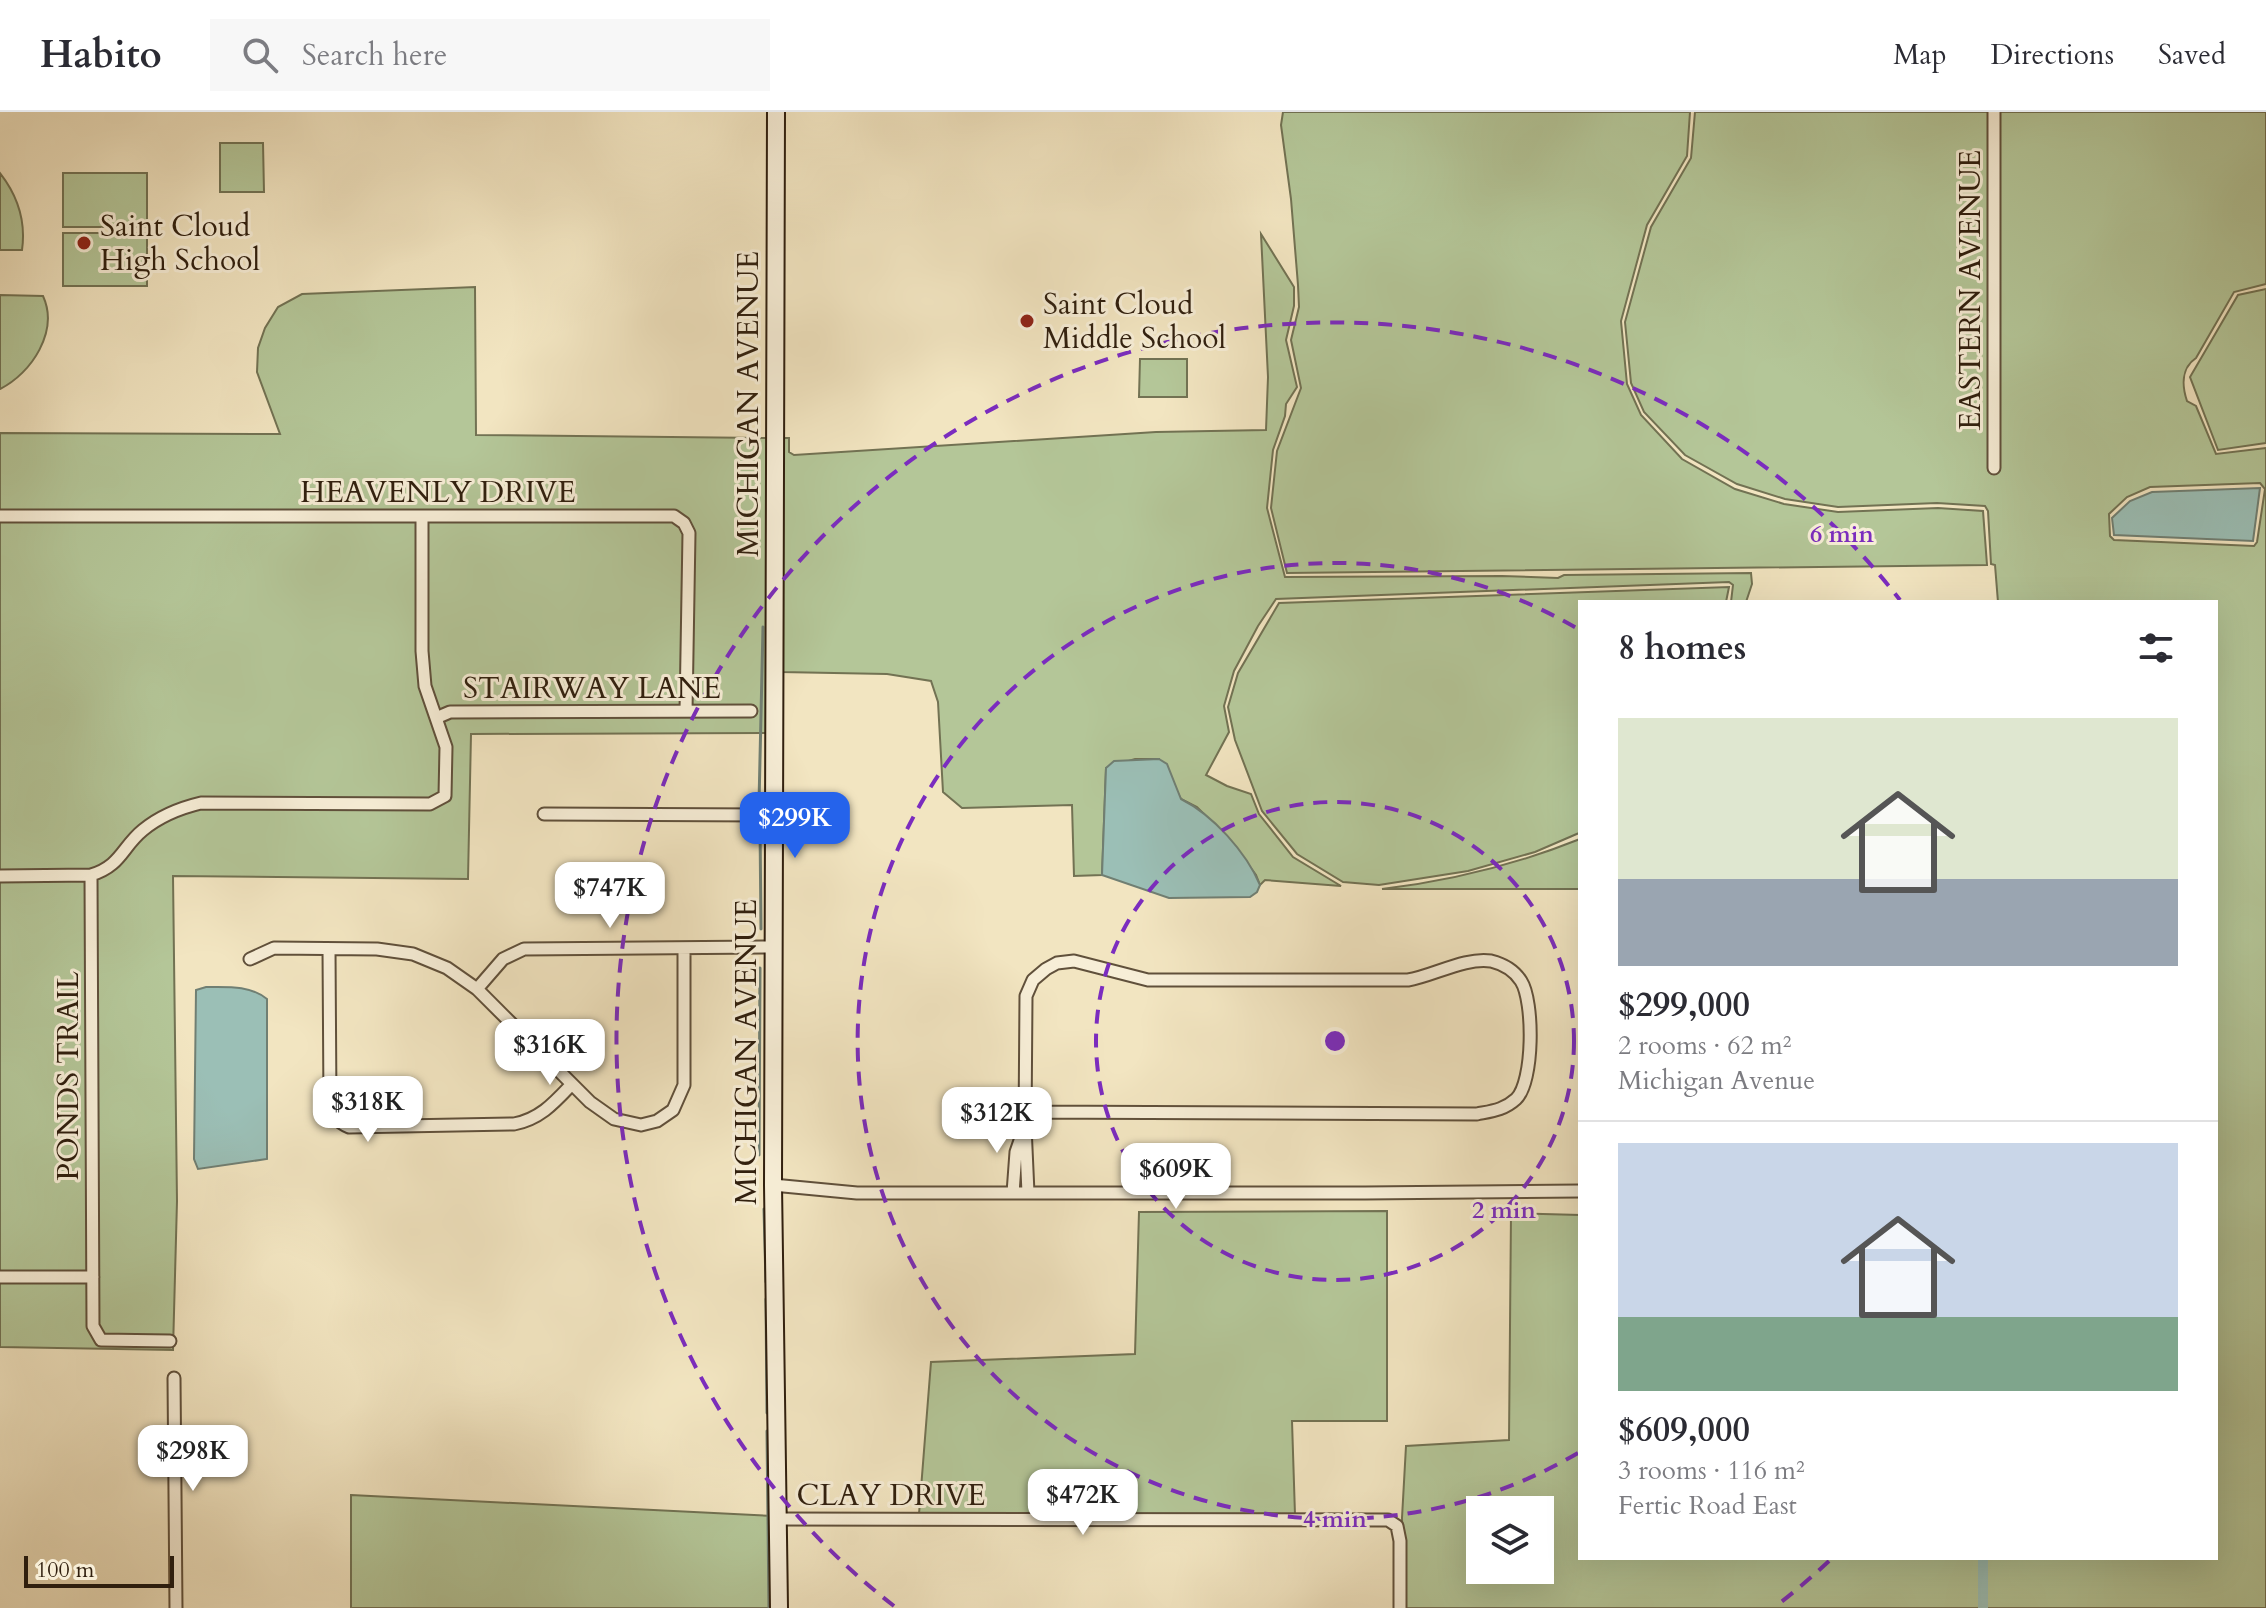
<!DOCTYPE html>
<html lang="en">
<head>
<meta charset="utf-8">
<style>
	:root { --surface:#fff; --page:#f7f7f7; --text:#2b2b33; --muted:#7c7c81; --line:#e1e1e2; --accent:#2563eb }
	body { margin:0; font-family:Cardo,serif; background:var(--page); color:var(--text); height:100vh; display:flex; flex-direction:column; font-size:30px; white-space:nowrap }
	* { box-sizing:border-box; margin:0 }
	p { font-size:26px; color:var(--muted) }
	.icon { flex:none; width:44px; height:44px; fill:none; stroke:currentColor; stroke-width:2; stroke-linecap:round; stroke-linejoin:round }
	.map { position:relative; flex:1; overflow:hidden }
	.side { position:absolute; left:1578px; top:488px; width:640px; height:960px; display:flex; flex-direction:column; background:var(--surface); border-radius:0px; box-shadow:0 8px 32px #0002 }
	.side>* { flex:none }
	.controls { position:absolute; left:1466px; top:1384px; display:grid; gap:16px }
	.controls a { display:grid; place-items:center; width:88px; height:88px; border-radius:0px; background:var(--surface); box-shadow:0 8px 32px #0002; font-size:40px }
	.scale { position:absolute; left:24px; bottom:20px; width:150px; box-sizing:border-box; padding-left:8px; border:4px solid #301f0e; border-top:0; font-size:22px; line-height:28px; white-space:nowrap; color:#301f0e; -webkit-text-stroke:6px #f7eed7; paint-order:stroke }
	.price { position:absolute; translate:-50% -68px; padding:0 18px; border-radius:16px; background:#fff; color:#222; font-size:26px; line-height:52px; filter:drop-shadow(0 2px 4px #0008) }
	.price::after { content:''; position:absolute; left:50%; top:48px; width:24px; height:18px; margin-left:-12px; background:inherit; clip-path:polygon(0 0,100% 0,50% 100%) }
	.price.selected { background:var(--accent); color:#fff }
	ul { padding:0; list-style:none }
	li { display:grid; align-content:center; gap:16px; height:424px; padding:0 40px }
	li+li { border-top:2px solid var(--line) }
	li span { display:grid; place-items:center; height:248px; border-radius:0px; color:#555 }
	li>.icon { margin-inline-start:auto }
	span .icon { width:144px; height:144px; fill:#fffc; stroke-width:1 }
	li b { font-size:34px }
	h2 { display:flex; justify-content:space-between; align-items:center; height:96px; padding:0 40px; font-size:34px }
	header { display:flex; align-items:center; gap:48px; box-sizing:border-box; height:112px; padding:0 40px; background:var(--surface); border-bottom:2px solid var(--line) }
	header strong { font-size:38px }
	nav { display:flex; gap:44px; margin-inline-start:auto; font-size:28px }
	.search { width:560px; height:72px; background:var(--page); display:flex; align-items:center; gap:20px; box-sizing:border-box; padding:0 28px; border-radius:0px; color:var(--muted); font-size:30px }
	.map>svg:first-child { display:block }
	.green { fill:#b4c698; stroke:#727253; stroke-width:2; fill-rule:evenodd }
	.water { fill:#9bbfb6; stroke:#707f73; stroke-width:2 }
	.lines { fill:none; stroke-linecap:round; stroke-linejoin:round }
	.stream { stroke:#707f73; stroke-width:3 }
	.canal { stroke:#9bbfb6; stroke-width:10 }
	.street-casing { stroke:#60503b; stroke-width:15 }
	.secondary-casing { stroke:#301f0e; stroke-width:20 }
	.street { stroke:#f7eed7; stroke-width:11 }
	.secondary { stroke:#f7eed7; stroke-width:16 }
	.ring { fill:none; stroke:#7b2cbf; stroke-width:4; stroke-dasharray:14 10 }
	.poi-dot { fill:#8f2418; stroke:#f7eed7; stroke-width:3 }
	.labels { text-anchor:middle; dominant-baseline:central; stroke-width:6; stroke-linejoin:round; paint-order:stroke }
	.poi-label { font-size:30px; fill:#301f0e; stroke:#f7eed7; text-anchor:start }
	.street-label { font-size:30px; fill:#301f0e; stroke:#f7eed7 }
	.centre { fill:#7b2cbf; stroke:#f7eed7; stroke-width:4 }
	.ring-label { font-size:24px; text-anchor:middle; font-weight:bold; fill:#7b2cbf; stroke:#f7eed7; stroke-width:6; stroke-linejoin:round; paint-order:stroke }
</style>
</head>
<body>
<header>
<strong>Habito</strong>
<div class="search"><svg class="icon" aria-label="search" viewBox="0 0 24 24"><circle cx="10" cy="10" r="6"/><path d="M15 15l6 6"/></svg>Search here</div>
<nav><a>Map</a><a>Directions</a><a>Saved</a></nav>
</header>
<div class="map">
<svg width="2266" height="1496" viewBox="0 0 2266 1496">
	<rect width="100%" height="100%" fill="#f2e5c1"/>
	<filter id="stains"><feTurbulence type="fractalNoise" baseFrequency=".0025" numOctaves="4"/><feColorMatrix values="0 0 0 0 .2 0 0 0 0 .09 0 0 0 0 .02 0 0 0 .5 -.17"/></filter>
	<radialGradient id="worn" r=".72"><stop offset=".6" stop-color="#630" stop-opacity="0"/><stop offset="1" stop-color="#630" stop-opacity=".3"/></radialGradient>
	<!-- green -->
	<path class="green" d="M1283 0H1690L1687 44 1647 113 1621 209 1627 272 1641 303 1682 347 1735 377 1784 392 1838 400 1938 396 1983 399 1987 453 1287 461 1271 396 1277 339 1301 276 1291 228 1299 195 1298 173 1291 87 1281 13Z
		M1695 0H2266V172L2234 180 2196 246C2181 256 2182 274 2187 289L2196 294 2216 342 2266 336V1496H1404L1402 1406 1406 1334 1509 1328 1511 1101 1580 1103V1446H2216V490H1998L1995 453 1991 452 1988 399 1985 394 1937 391 1838 395 1785 387 1737 372 1685 343 1644 300 1631 271 1625 210 1651 115 1691 46ZM2260 371 2265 377 2257 430 2254 434 2114 428 2110 424 2109 402 2127 385 2150 375ZM1480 1398H1540V1458H1480Z
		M220 31H263L264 80H220Z
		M0 61C18 84 26 110 22 138H0Z
		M63 61H147V115H63Z
		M63 121H147V174H63Z
		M1261 122 1294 175V194L1286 228 1297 275 1286 292 1285 304 1273 338 1267 396 1285 465 1502 464 1558 466 1564 463 1751 461 1752 472 1746 490H1731L1733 473 1729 470 1276 487 1258 514 1234 559 1224 594 1229 620 1206 663 1227 674 1251 682 1259 702 1293 745 1341 774 1265 768 1260 773 1256 763 1229 727 1197 695 1181 687 1159 647H1135L1106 656 1102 763 1074 764 1072 693 962 696 943 680 938 590 931 569 887 562 781 560 783 326H789V340L794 343 1156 320 1266 318 1268 265Z
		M475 175 476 323 771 326V621L471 622 468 767 173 764 177 1089 173 1238 0 1235V321L280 322 257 260 258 236 265 216 278 195 302 182Z
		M2266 177V331L2218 338 2190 265 2238 183Z
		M0 183 43 184C59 219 32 261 0 277Z
		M1140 247H1187V285H1139Z
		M1729 475 1726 490H1580L1579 721 1535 740 1468 759 1379 773 1343 770 1297 742 1262 699 1235 628 1228 595 1238 561 1279 491Z
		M1580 727V777H1382C1451 769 1515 753 1580 727Z
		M1387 1099V1309H1292L1295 1403 919 1402 931 1250 1135 1242 1139 1100Z
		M351 1383 773 1404V1496H351Z"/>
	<!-- water -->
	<path class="water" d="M2260 376 2253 429 2114 423 2112 406 2130 389 2152 380Z
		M1159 647 1167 652 1181 687C1213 703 1246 740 1260 773L1257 780 1250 785 1169 786 1102 763 1106 656 1114 649Z
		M206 875C227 875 250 873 267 887V1047L198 1057 194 1047 196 878Z"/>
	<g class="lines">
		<!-- stream -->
		<path class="stream" d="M759 691 763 515
			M760 713 761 817
			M759 1043 760 856
			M764 1097 766 1170
			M766 1187 767 1301
			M767 1319 769 1496"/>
		<!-- canal -->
		<path class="canal" d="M1983 1446V1496"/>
		<!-- street casing -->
		<g class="street-casing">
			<path id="street" d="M1994 356V0
				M0 404H674L684 411 689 421 686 599
				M436 606 450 600 751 599
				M544 702 776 703
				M91 763 93 1214 101 1228 170 1229
				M0 764 91 763C121 754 122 735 143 718 160 704 180 696 201 691L430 692 445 684 446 635 425 574 422 539V404
				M329 837 330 992C333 1004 337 1010 349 1015L514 1012C540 1007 554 991 572 972
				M250 847 274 836 377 837 413 842 447 856 477 877 590 990 614 1007 641 1013 657 1009 673 998 684 973V836
				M477 877 503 847 524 837 774 835
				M1026 1000 1477 1002C1492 999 1504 998 1516 987 1534 970 1534 889 1521 869 1514 858 1503 852 1491 849 1465 845 1433 864 1408 868H1148L1074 849 1057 851 1046 857 1033 868 1026 884 1025 1014 1028 1081
				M773 1073 857 1081H1365L1580 1079
				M1013 1081 1016 1040 1025 1014
				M0 1165H93
				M174 1266 176 1496
				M778 1407 1388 1408 1397 1414 1400 1429V1496"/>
		</g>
		<!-- secondary casing -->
		<g class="secondary-casing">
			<path id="secondary" d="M776 0 773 1073 779 1496"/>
		</g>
		<!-- street -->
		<use href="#street" class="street"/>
		<!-- secondary -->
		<use href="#secondary" class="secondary"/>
	</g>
	<!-- distance rings -->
	<g class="ring">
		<circle cx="1335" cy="929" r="239"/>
		<path d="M1578 1341A478 478 0 1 1 1578 517"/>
		<path d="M1829 1449A717 717 0 0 1 1776 1494M894 1494A717 717 0 1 1 1900 488"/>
	</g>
	<!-- markers -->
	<g class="poi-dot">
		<circle cx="84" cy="131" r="8"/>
		<circle cx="1027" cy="209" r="8"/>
	</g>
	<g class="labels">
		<!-- poi labels -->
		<g class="poi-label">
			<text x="100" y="114">Saint Cloud<tspan x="100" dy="34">High School</tspan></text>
			<text x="1043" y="192">Saint Cloud<tspan x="1043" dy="34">Middle School</tspan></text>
		</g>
		<!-- street labels -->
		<g class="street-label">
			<text transform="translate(1970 178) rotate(-90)">EASTERN AVENUE</text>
			<text transform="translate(748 292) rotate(-90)">MICHIGAN AVENUE</text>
			<text x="438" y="380">HEAVENLY DRIVE</text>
			<text x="592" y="576">STAIRWAY LANE</text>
			<text transform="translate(746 940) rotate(-90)">MICHIGAN AVENUE</text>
			<text transform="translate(68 964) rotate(-90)">PONDS TRAIL</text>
			<text x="891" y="1383">CLAY DRIVE</text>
		</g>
	</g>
	<circle cx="1335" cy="929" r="12" class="centre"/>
	<g class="ring-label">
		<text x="1842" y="430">6 min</text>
		<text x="1504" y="1106">2 min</text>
		<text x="1335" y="1415">4 min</text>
	</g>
	<rect width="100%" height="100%" filter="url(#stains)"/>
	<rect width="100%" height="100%" fill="url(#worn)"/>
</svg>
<div class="controls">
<a><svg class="icon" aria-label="layers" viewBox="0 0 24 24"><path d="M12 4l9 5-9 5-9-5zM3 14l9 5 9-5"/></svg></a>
</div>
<div class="scale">100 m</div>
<b class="price selected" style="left:795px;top:748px">$299K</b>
<b class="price" style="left:610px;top:818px">$747K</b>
<b class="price" style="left:550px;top:975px">$316K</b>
<b class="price" style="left:368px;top:1032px">$318K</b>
<b class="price" style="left:997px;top:1043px">$312K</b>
<b class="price" style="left:1176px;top:1099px">$609K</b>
<b class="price" style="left:193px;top:1381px">$298K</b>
<b class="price" style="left:1083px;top:1425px">$472K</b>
<section class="side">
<h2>8 homes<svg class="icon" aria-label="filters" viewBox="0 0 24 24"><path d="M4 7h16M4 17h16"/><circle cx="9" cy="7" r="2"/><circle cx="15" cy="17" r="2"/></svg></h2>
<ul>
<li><span style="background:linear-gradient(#dfe7d0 65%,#9aa5b1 0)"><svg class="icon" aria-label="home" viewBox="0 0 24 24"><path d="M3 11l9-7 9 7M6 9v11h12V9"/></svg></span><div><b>$299,000</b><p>2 rooms · 62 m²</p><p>Michigan Avenue</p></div></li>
<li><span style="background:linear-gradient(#c9d6e8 70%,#7fa58c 0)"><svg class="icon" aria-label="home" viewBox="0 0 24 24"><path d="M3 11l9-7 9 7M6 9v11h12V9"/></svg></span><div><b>$609,000</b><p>3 rooms · 116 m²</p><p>Fertic Road East</p></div></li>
</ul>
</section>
</div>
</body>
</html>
